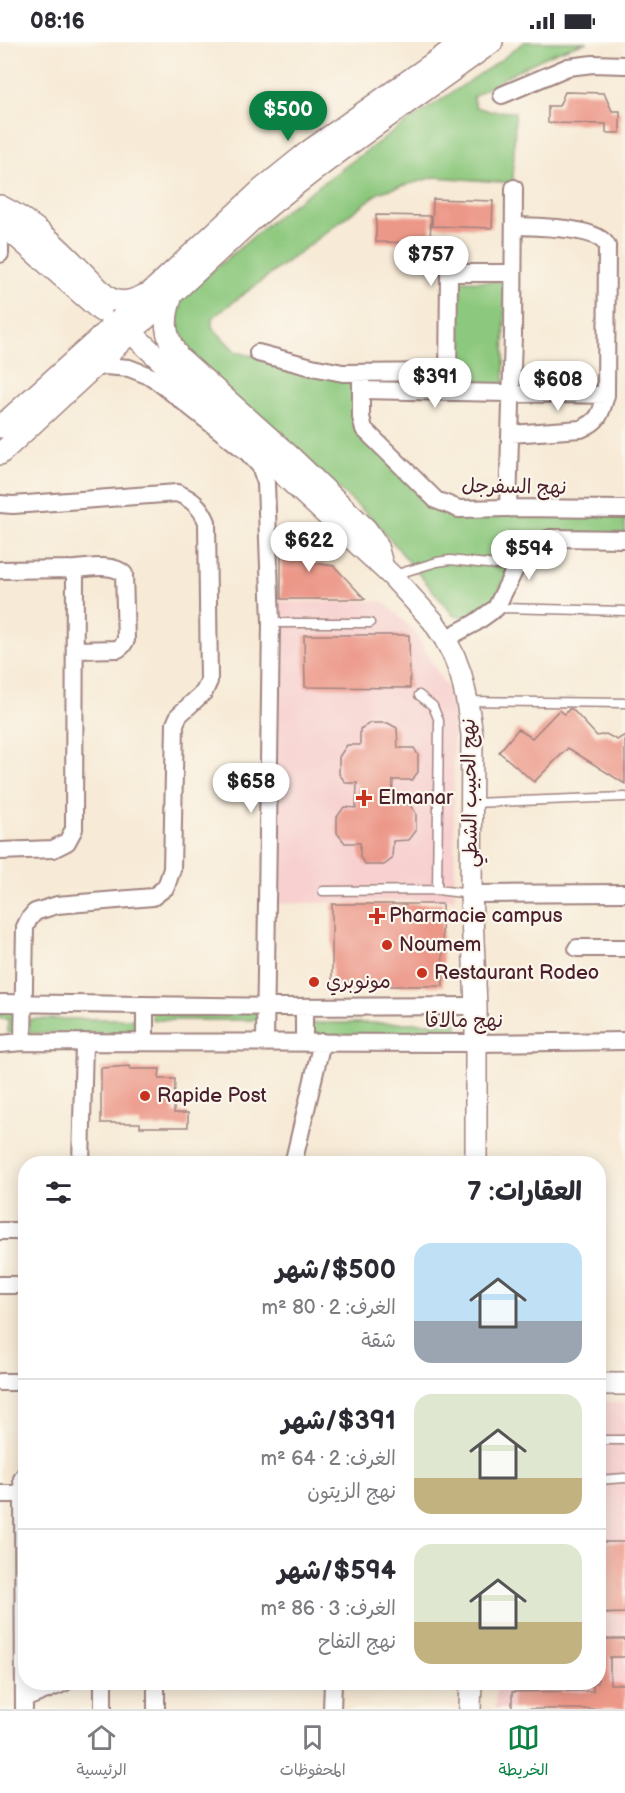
<!DOCTYPE html>
<html lang="ar">
<head>
<meta charset="utf-8">
<style>
	:root { --surface:#fff; --page:#f7f7f7; --text:#2b2b33; --muted:#7c7c81; --line:#e1e1e2; --accent:#0b8043 }
	body { margin:0; font-family:"Balsamiq Sans","Playpen Sans Arabic",sans-serif; background:var(--page); color:var(--text); direction:rtl; height:100vh; display:flex; flex-direction:column; font-size:22px; white-space:nowrap }
	* { box-sizing:border-box; margin:0 }
	p { font-size:20px; color:var(--muted) }
	.icon { flex:none; width:33px; height:33px; fill:none; stroke:currentColor; stroke-width:2; stroke-linecap:round; stroke-linejoin:round }
	.map { position:relative; flex:1; overflow:hidden; direction:ltr }
	.side { position:absolute; left:18px; top:1114px; width:588px; height:534px; display:flex; flex-direction:column; background:var(--surface); border-radius:24px; box-shadow:0 3px 15px #0003; direction:rtl }
	.side>* { flex:none }
	.price { position:absolute; translate:-50% -51px; padding:0 14px; border-radius:21px; background:#fff; color:#222; font-size:20px; line-height:39px; filter:drop-shadow(0 2px 3px #0008) }
	.price::after { content:''; position:absolute; left:50%; top:36px; width:18px; height:14px; margin-left:-9px; background:inherit; clip-path:polygon(0 0,100% 0,50% 100%) }
	.price.on { background:var(--accent); color:#fff }
	ul { padding:0; list-style:none }
	li { display:flex; align-items:center; gap:18px; height:150px; padding:0 24px }
	li+li { border-top:2px solid var(--line) }
	li span { display:grid; place-items:center; flex:none; width:168px; height:120px; border-radius:18px; color:#555 }
	li>.icon { margin-inline-start:auto }
	span .icon { width:72px; height:72px; fill:#fffc; stroke-width:1 }
	li b { font-size:26px }
	h2 { display:flex; justify-content:space-between; align-items:center; height:72px; padding:0 24px; font-size:26px }
	.status { display:flex; justify-content:space-between; align-items:center; height:42px; padding:0 30px; background:var(--surface); direction:ltr }
	.status svg { height:16px; fill:currentColor }
	.tabs { display:flex; justify-content:space-around; align-items:center; height:84px; border-top:2px solid var(--line); background:var(--surface); font-size:16px; color:var(--muted) }
	.tabs a { display:grid; justify-items:center; gap:3px }
	.tabs .on { color:var(--accent) }
	.map>svg:first-child { display:block }
	.built { fill:#f7d0cf }
	.green { fill:#8cc87d; stroke:#6b7454; stroke-width:1.5 }
	.building { fill:#ec9889 }
	.lines { fill:none; stroke-linecap:round; stroke-linejoin:round }
	.service-casing { stroke:#a08480; stroke-width:11 }
	.minor-casing { stroke:#a08480; stroke-width:20 }
	.tertiary-casing { stroke:#a08480; stroke-width:24 }
	.service { stroke:#fff; stroke-width:8 }
	.minor { stroke:#fff; stroke-width:16 }
	.tertiary { stroke:#fff; stroke-width:21 }
	.poi-dot { fill:#c8321e; stroke:#fbf7ec; stroke-width:2 }
	.labels { text-anchor:middle; dominant-baseline:central; stroke-width:4.5; stroke-linejoin:round; paint-order:stroke }
	.street-label { font-size:20px; fill:#4a1f2b; stroke:#fbf7ec }
	.poi-label { font-size:20px; fill:#4a1f2b; stroke:#fbf7ec; text-anchor:start }
</style>
</head>
<body>
<div class="status"><b>08:16</b><svg viewBox="0 0 49 12"><path d="M0 12V9h3v3zM5 12V6h3v6zM10 12V3h3v9zM15 12V0h3v12zM26 1h20v11H26zM47 4h2v5h-2z"/></svg></div>
<div class="map">
<svg width="625" height="1667" viewBox="0 0 625 1667">
	<rect width="100%" height="100%" fill="#fbf7ec"/>
	<filter id="ink" filterUnits="userSpaceOnUse"><feTurbulence type="fractalNoise" baseFrequency=".0167" numOctaves="2"/><feDisplacementMap in="SourceGraphic" scale="12" xChannelSelector="R" yChannelSelector="G"/><feConvolveMatrix kernelMatrix="1 2 1 2 8 2 1 2 1" color-interpolation-filters="sRGB"/></filter>
	<filter id="wash" filterUnits="userSpaceOnUse"><feTurbulence type="fractalNoise" baseFrequency=".008" numOctaves="4" result="noise"/><feDisplacementMap in="SourceGraphic" scale="24" xChannelSelector="R" yChannelSelector="G"/><feGaussianBlur stdDeviation="1.35" result="paint"/><feColorMatrix in="noise" values="0 0 0 0 0 0 0 0 0 0 0 0 0 0 0 0 0 1.4 0 .05"/><feComposite in="paint" operator="in"/></filter>
	<g filter="url(#wash)">
		<rect width="100%" height="100%" fill="#f7ead6"/>
		<!-- built -->
		<path class="built" d="M383 559 413 588 453 656 455 857 274 862V560Z
			M599 1360H625V1667H495L496 1641H598Z"/>
		<!-- green -->
		<path class="green" d="M524 0H588C549 9 506 34 473 55L476 65 489 69 515 70 513 141 435 135 380 150 212 276V285L236 310 356 340 357 388 443 470 625 472V492L533 491 511 506 507 534 491 563 472 575 454 574 376 480 178 305V258L280 172 391 91 501 18Z
			M457 239 505 240 504 344 456 343Z
			M0 969H17V991H8V977H0Z
			M152 970H260V978H152Z
			M29 977H134V991H29Z
			M310 981H457V995L309 993Z"/>
		<g id="blocks">
			<!-- building -->
			<path class="building" d="M565 50 604 51 612 69H620V91H606V82L548 81V64H559Z
				M433 157 493 159 492 186 432 184Z
				M376 173 431 174 430 201 376 200Z
				M281 484 300 489 309 501 314 521 334 524 365 557H281Z
				M304 593H409L410 646 305 645Z
				M569 667H572L597 694 606 692 617 698 625 693V742L568 706 534 740 499 710 518 687 532 696 559 668 565 672Z
				M370 681H388L397 686 398 706H414L418 713V730L412 738H393L392 762H409L416 771V789L409 798 393 799 392 817 384 823H366L360 815V801H345L337 791V775L344 765 356 766 357 741H346L339 732V715L347 703H360V687Z
				M332 862H442L443 944H332Z
				M130 1024V1027H160L159 1037H175L174 1071H188V1085H140V1081H101V1026Z
				M598 1500H625V1571L598 1572Z
				M598 1597H625V1615H610V1642H625V1667H512V1650L593 1649V1641H598Z"/>
		</g>
	</g>
	<g filter="url(#ink)">
		<use href="#blocks" fill-opacity="0" stroke="#a08480" stroke-width="1.5"/>
		<g class="lines">
			<!-- service casing -->
			<g class="service-casing">
				<path id="service" d="M394 533 437 520 450 518 516 525
					M496 566 625 569
					M271 581H370
					M419 653 433 664 439 679 437 848
					M467 659 625 661
					M472 761 625 755
					M323 849 437 848 471 852
					M598 1398H625
					M598 1438 625 1436"/>
			</g>
			<!-- minor casing -->
			<g class="minor-casing">
				<path id="minor" d="M502 53 568 25 593 22 625 23
					M0 203V212
					M258 311 312 325 343 331 448 330
					M93 326 105 324 129 326 152 335 248 411 260 424 266 441 271 581 265 1000
					M361 332V375L364 387 436 458 459 467 508 466 625 467
					M448 339 449 231H513
					M361 348 606 353
					M511 392 581 387C600 379 601 371 606 353L607 204C598 184 535 185 514 184
					M0 462 13 463 177 451C192 457 201 465 207 480L209 639 204 650 179 673 175 682 172 827 166 845 153 855 57 863 35 870 29 877 25 885 23 1000
					M508 466 513 292 514 146
					M75 527C90 526 113 521 124 532L126 598 122 604 118 607 76 608
					M0 528 75 527 74 787 67 800 53 807 0 809
					M445 597 475 581 496 566 520 517 526 509 537 501 551 496 625 497
					M471 852 625 851
					M577 906H625
					M0 961 280 965 476 964
					M145 963V1000
					M304 1000V965
					M0 1002 23 1000 476 1001 625 999
					M81 1122 84 1000
					M293 1122 322 1000
					M0 1189H26
					M0 1243H26
					M0 1340H26
					M0 1452H23L24 1667
					M23 1452 22 1437 26 1431
					M24 1657 64 1641
					M103 1667V1641
					M156 1667V1641
					M332 1667 333 1641"/>
			</g>
			<!-- tertiary casing -->
			<g class="tertiary-casing">
				<path id="tertiary" d="M0 164C42 184 73 221 106 254 120 263 131 260 145 253
					M0 183 9 188 101 269
					M172 253C163 278 164 294 179 315L292 416 366 487 376 501 382 522
					M139 298 392 534 433 579 445 597 454 614 461 633 467 659 472 693 471 852 476 964V1122
					M0 385 153 248 262 147 309 109 463 0
					M0 412 251 179C328 114 411 59 492 0
					M598 1342H625
					M470 1667 471 1641"/>
			</g>
			<!-- service -->
			<use href="#service" class="service"/>
			<!-- minor -->
			<use href="#minor" class="minor"/>
			<!-- tertiary -->
			<use href="#tertiary" class="tertiary"/>
		</g>
	</g>
	<!-- markers -->
	<g class="poi-dot">
		<path d="M361 747h6v6h6v6h-6v6h-6v-6h-6v-6h6z"/>
		<path d="M374 865h6v6h6v6h-6v6h-6v-6h-6v-6h6z"/>
		<circle cx="387" cy="903" r="6"/>
		<circle cx="422" cy="931" r="6"/>
		<circle cx="314" cy="940" r="6"/>
		<circle cx="145" cy="1054" r="6"/>
	</g>
	<g class="labels">
		<!-- street labels -->
		<g class="street-label">
			<text transform="translate(514 445) rotate(1)">نهج السفرجل</text>
			<text transform="translate(470 751) rotate(-91)">نهج الحبيب الشطي</text>
			<text x="464" y="979">نهج مالاقا</text>
		</g>
		<!-- poi labels -->
		<g class="poi-label">
			<text x="378" y="756">Elmanar</text>
			<text x="389" y="874">Pharmacie campus</text>
			<text x="399" y="903">Noumem</text>
			<text x="434" y="931">Restaurant Rodeo</text>
			<text x="326" y="940">مونوبري</text>
			<text x="157" y="1054">Rapide Post</text>
		</g>
	</g>
</svg>
<b class="price on" style="left:288px;top:100px">$500</b>
<b class="price" style="left:431px;top:245px">$757</b>
<b class="price" style="left:435px;top:367px">$391</b>
<b class="price" style="left:558px;top:370px">$608</b>
<b class="price" style="left:309px;top:531px">$622</b>
<b class="price" style="left:529px;top:539px">$594</b>
<b class="price" style="left:251px;top:772px">$658</b>
<section class="side">
<h2>العقارات: 7<svg class="icon" aria-label="filters" viewBox="0 0 24 24"><path d="M4 7h16M4 17h16"/><circle cx="9" cy="7" r="2"/><circle cx="15" cy="17" r="2"/></svg></h2>
<ul>
<li><span style="background:linear-gradient(#bfe0f5 65%,#9aa5b1 0)"><svg class="icon" aria-label="home" viewBox="0 0 24 24"><path d="M3 11l9-7 9 7M6 9v11h12V9"/></svg></span><div><b>$500/شهر</b><p>الغرف: 2 · 80 m²</p><p>شقة</p></div></li>
<li><span style="background:linear-gradient(#dfe7d0 70%,#c2b280 0)"><svg class="icon" aria-label="home" viewBox="0 0 24 24"><path d="M3 11l9-7 9 7M6 9v11h12V9"/></svg></span><div><b>$391/شهر</b><p>الغرف: 2 · 64 m²</p><p>نهج الزيتون</p></div></li>
<li><span style="background:linear-gradient(#dfe7d0 65%,#c2b280 0)"><svg class="icon" aria-label="home" viewBox="0 0 24 24"><path d="M3 11l9-7 9 7M6 9v11h12V9"/></svg></span><div><b>$594/شهر</b><p>الغرف: 3 · 86 m²</p><p>نهج التفاح</p></div></li>
</ul>
</section>
</div>
<nav class="tabs">
<a class="on"><svg class="icon" aria-label="map" viewBox="0 0 24 24"><path d="M3 6l6-2 6 2 6-2v14l-6 2-6-2-6 2zM9 4v14M15 6v14"/></svg>الخريطة</a>
<a><svg class="icon" aria-label="saved" viewBox="0 0 24 24"><path d="M7 4h10v16l-5-4-5 4z"/></svg>المحفوظات</a>
<a><svg class="icon" aria-label="home" viewBox="0 0 24 24"><path d="M3 11l9-7 9 7M6 9v11h12V9"/></svg>الرئيسية</a>
</nav>
</body>
</html>
